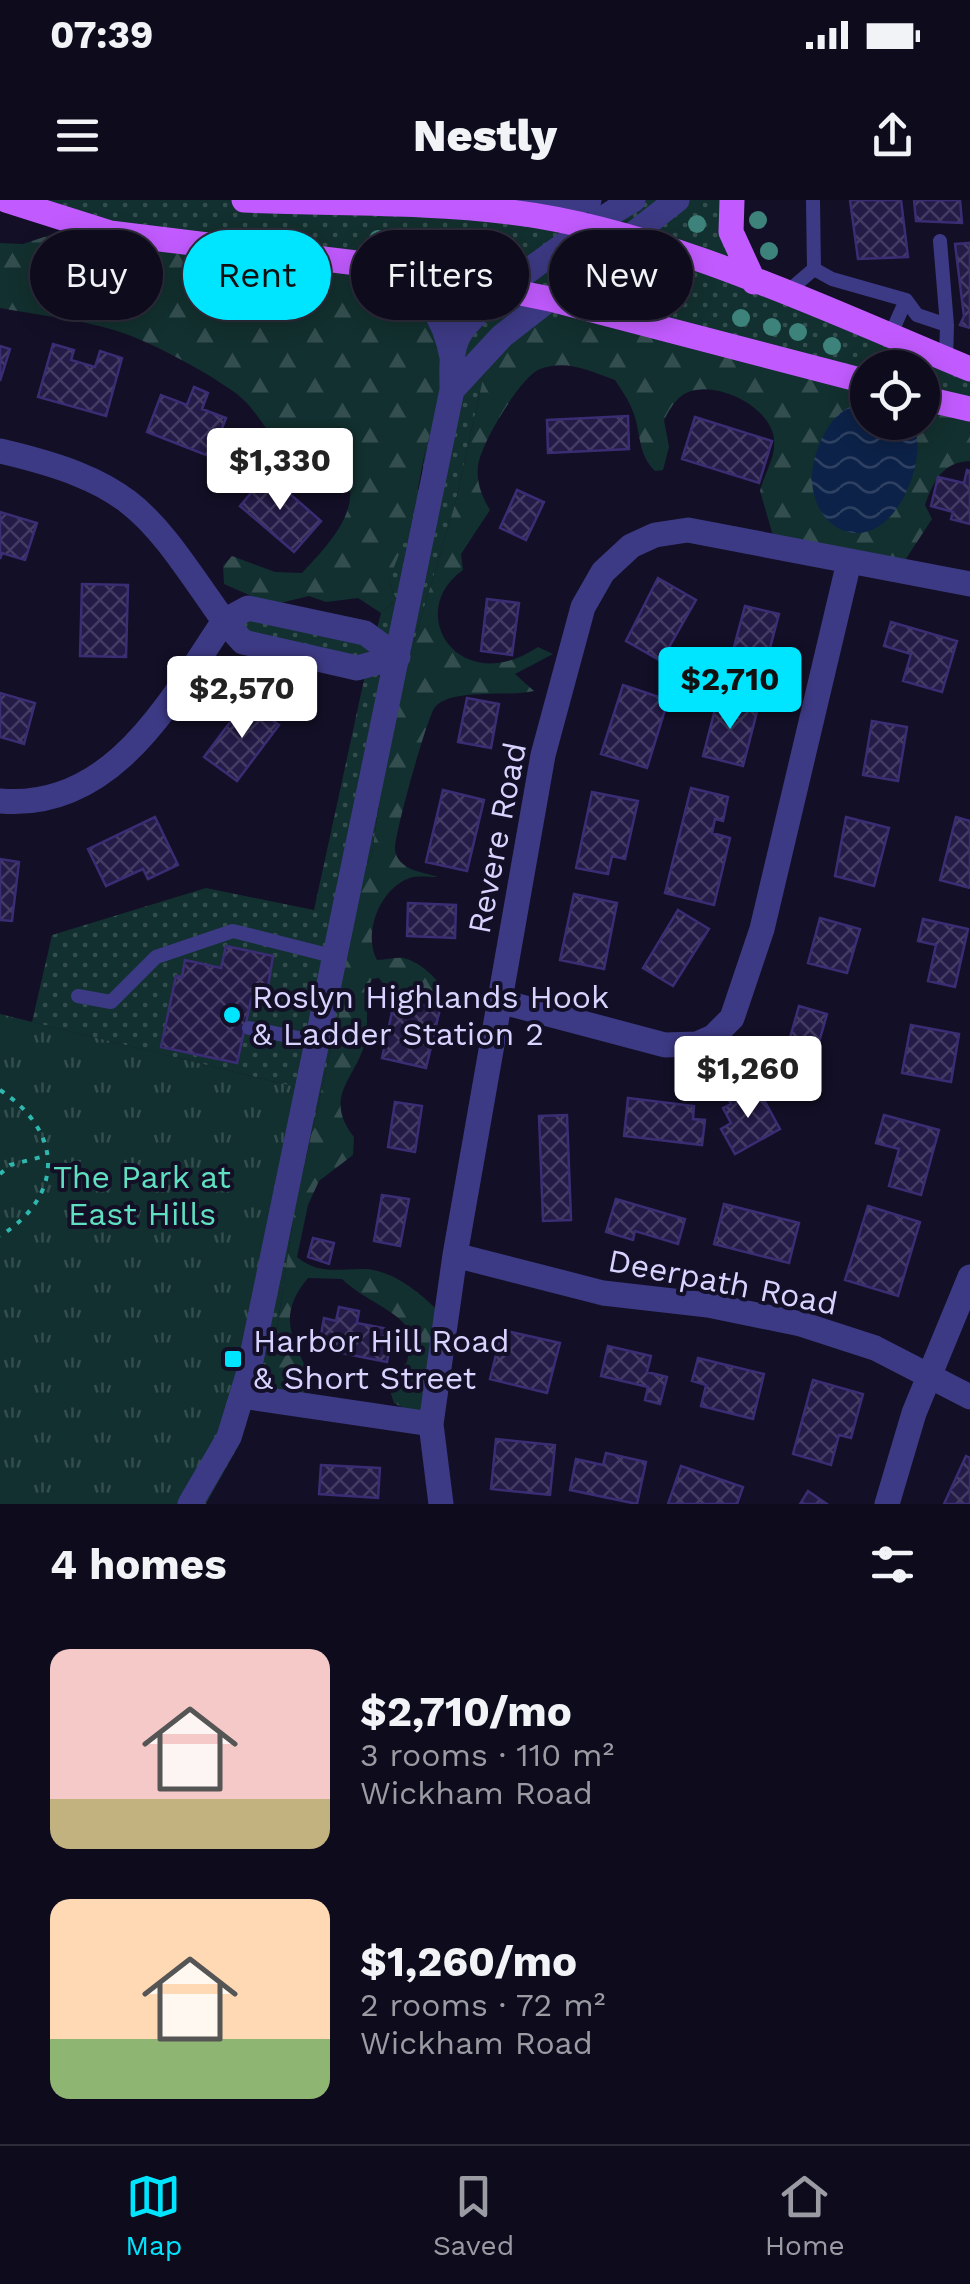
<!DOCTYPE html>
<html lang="en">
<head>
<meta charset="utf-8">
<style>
	:root { --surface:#0e0b1c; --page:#171425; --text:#f1f3f6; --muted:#9b9ba3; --line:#2e2b3b; --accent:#00e5ff }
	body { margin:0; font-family:"Work Sans",sans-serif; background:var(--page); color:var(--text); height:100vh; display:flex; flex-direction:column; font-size:38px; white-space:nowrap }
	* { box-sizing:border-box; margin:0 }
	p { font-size:32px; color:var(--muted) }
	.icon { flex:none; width:55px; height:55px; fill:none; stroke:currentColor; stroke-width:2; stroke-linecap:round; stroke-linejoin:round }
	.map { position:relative; height:1304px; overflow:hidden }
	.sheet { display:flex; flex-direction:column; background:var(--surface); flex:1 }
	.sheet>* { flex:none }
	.hud { position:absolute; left:30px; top:30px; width:910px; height:90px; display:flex; gap:20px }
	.controls { position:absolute; left:850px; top:150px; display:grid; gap:20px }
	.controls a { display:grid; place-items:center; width:90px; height:90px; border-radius:50%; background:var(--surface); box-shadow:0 5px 25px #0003,0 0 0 2px var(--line); font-size:50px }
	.price { position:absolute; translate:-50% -85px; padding:0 22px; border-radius:10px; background:#fff; color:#222; font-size:32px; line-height:65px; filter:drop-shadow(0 2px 5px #0008) }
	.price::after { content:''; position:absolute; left:50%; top:60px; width:30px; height:22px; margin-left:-15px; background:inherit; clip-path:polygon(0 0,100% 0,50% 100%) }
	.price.active { background:var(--accent); color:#111 }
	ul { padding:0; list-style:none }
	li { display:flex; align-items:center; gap:30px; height:250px; padding:0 50px }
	li span { display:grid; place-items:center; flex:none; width:280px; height:200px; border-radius:20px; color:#555 }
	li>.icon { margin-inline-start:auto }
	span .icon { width:120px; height:120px; fill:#fffc; stroke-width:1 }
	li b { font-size:42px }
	h2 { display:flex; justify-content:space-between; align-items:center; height:120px; padding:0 50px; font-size:42px }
	.tag { padding:0 35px; border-radius:45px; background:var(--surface); box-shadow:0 5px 25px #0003,0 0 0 2px var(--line); font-size:35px; line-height:90px }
	.tag.active { background:var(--accent); color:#111 }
	.status { display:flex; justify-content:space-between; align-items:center; height:70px; padding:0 50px; background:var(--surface); direction:ltr }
	.status svg { height:28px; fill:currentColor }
	header { display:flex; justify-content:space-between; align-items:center; height:130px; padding:0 50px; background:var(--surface); font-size:45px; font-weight:800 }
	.tabs { display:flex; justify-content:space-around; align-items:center; height:140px; border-top:2px solid var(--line); background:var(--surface); font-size:28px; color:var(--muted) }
	.tabs a { display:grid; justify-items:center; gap:5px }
	.tabs .active { color:var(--accent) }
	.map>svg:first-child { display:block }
	.grass { fill:url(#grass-dots) }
	.forest { fill:url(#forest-firs) }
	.park { fill:url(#park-tufts) }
	.garden { fill:url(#garden-furrows) }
	.water { fill:url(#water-waves) }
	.building { fill:url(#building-cross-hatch); stroke:#3b2d73; stroke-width:2.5 }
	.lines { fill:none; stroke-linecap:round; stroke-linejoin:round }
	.path { stroke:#2fb8b0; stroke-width:4; stroke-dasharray:5 8; stroke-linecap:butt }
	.service { stroke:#3d3a85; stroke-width:14 }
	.minor { stroke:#3d3a85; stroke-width:25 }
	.tertiary { stroke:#3d3a85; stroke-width:25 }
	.primary { stroke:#c25bff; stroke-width:25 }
	.tree { fill:#3d827b }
	.poi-dot { fill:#00e5ff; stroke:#130f26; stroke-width:4 }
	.labels { text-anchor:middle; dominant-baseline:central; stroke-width:8; stroke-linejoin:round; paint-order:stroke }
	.street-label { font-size:32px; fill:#d9d4ff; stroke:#130f26 }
	.poi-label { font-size:32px; fill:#d9d4ff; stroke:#130f26; text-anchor:start }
	.park-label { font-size:32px; fill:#5fe0c0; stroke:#130f26 }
</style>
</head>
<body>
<div class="status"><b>07:39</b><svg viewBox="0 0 49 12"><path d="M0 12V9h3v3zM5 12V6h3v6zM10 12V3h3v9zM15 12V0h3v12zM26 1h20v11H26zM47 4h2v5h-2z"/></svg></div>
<header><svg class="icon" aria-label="menu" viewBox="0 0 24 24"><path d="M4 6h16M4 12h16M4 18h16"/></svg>Nestly<svg class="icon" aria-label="share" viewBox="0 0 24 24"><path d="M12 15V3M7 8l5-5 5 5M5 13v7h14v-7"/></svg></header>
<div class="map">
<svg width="970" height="1304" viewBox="0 0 970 1304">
	<defs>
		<pattern id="grass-dots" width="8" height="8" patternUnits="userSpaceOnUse" patternTransform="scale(2.5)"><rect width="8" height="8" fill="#12302f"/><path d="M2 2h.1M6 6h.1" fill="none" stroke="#344d4e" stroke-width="1.8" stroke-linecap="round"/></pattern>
		<pattern id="forest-firs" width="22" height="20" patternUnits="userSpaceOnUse" patternTransform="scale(2.5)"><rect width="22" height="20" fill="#12302f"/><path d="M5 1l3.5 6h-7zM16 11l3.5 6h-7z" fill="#344d4e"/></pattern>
		<pattern id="park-tufts" width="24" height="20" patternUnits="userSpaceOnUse" patternTransform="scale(2.5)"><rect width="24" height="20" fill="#12302f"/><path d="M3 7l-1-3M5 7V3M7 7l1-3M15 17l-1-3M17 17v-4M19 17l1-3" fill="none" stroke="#344d4e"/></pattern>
		<pattern id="garden-furrows" width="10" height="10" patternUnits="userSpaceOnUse" patternTransform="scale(2.5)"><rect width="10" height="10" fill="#12302f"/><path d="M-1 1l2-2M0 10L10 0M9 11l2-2" fill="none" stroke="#344d4e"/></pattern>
		<pattern id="water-waves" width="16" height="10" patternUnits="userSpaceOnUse" patternTransform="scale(2.5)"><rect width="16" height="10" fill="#0c2248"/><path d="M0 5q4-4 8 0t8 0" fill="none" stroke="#2f4163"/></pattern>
		<pattern id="building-cross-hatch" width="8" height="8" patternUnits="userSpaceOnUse" patternTransform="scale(2.5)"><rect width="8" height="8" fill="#241b47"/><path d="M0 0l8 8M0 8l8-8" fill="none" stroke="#433b63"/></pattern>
	</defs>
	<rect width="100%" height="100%" fill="#130f26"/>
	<!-- grass -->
	<path class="grass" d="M6 0H244L596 22 633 0H732L754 82 970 169V209L923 198 922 168H868L867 182 496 151 484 174 455 304 391 519 372 654 354 693 339 782 340 810 295 1005 277 1129 265 1154 281 1191 255 1194 241 1241 206 1304H190L308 890 32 822 52 735 206 688 314 710 367 466 243 442 224 421 248 408 374 439 381 413 396 400 389 380 421 282 425 251 443 194 427 123 414 117 415 103 110 33Z"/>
	<!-- forest -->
	<path class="forest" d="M71 28 384 73 415 103 414 117 427 123 442 139 443 194 425 251 412 321 389 380 396 400 381 413 358 398 326 402 309 396 272 405 224 384 223 366 232 356 275 372 302 373C337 336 379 290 323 250L312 268C273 255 266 217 237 194 209 173 148 140 114 130 78 119 37 115 0 108V43L23 44Z
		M581 119 867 182 868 222H922L923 198 970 213V261C942 262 933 282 925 305L932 319 898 371 774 339 760 291C764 273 776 259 774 239 771 209 725 185 696 190 679 192 671 207 664 220L669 247 663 270 655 271C636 252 642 232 632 209 628 199 621 189 615 180 590 171 567 159 540 169 521 176 480 245 478 266 476 282 482 297 490 310L461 354 463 370C403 412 459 500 538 447L553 454 515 474 534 491C508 497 452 488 435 507 427 517 393 639 395 650 398 670 422 672 438 677 430 677 420 676 413 677 381 685 362 733 377 760 386 760 397 757 404 758 419 762 439 778 444 793L441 798 392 797 379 778 372 779C363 798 370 821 365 842 356 879 322 896 354 937L353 955 319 981 308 1005 297 1057C320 1076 339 1068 365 1069 401 1071 433 1105 456 1129L426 1210 413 1213 394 1203 388 1185 407 1162 412 1133C395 1108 365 1101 342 1079L308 1078C271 1122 300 1145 313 1187L307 1199 281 1191 266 1170 265 1154 277 1129 295 1005 340 810 339 782 354 693 372 654 391 519 455 304 484 174 496 151 532 121Z"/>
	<!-- park -->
	<path class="park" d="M0 814 308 890 252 1157 190 1304H0Z"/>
	<!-- garden -->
	<path class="garden" d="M433 36 463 41 460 57 430 52Z"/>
	<!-- water -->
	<path class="water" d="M867 201 868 222 914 223C920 244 918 262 910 283 874 378 787 322 819 245 829 222 841 206 867 201Z"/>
	<!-- building -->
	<path class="building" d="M850 0H901L908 57 858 59Z
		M914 0H960L962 23 916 21Z
		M970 43V128L960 125 964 116 955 44Z
		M53 144 74 150 71 160 95 167 100 151 122 158 106 216 38 197Z
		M0 146 10 149 0 181Z
		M194 187 208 193 202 209 226 218 211 257 147 232 161 195 187 205Z
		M628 216 629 249 548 253 547 220Z
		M695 217 772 241 759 283 682 259Z
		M967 270 970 271V324L951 319 953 312 931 306 938 277 964 283Z
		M267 274 321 321 294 352 240 306Z
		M517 290 544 302 526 340 500 328Z
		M0 312 37 323 25 360 2 353 0 359Z
		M658 378 696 400 661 461 626 441Z
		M82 384 128 385 126 457 80 456Z
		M487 399 519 403 512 455 481 451Z
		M745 406 779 414 765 467 731 458Z
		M891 422 957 441 942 492 903 481 911 454 884 446Z
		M623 485 668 500 647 568 601 554Z
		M0 493 35 503 24 544 0 537Z
		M467 498 499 504 491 548 458 542Z
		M718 498 758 508 743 566 703 556Z
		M246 501 279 525 237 581 204 557Z
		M872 521 907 527 898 581 863 575Z
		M691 588 728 597 723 621 715 619 712 633 730 638 714 705 665 693Z
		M443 590 484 600 467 671 426 662Z
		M592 592 638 601 625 659 612 656 608 674 576 668Z
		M155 617 178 665 148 679 143 669 106 686 88 649Z
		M846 617 889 628 874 686 835 676Z
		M956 617 970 621V688L940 680Z
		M0 659 19 662 12 721 0 720Z
		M574 694 617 703 604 769 560 760Z
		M408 703 456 705 455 738 407 736Z
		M678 710 709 729 673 786 643 768Z
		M820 718 860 729 847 773 808 763Z
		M923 719 968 729 955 787 928 781 936 745 918 741Z
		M226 746 273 756 266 799 252 796 237 863 161 847 176 776 182 777 185 760 221 768Z
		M415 803 440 809 426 868 382 858 392 812 412 816Z
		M799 806 827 814 810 874 782 866Z
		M911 825 959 834 951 882 902 873Z
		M758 889 780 929 735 954 721 929 731 923 723 908 731 904 728 898 739 892 742 898Z
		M628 898 694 906 693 919 705 920 702 945 624 936Z
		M395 902 422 906 415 952 388 947Z
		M567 915 571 1020 543 1021 539 916Z
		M884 915 939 930 921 995 889 986 899 949 876 943Z
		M382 995 409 999 400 1046 374 1041Z
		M616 999 685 1019 678 1044 635 1031 633 1040 606 1032Z
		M724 1004 799 1023 789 1063 714 1044Z
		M868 1006 920 1022 898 1096 845 1080Z
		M313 1038 334 1043 329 1064 308 1057Z
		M339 1107 359 1111 357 1123 393 1130 387 1162 331 1151 332 1143 320 1141 324 1118 336 1121Z
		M502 1130 560 1143 547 1193 490 1179Z
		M608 1146 651 1156 647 1172 667 1177 660 1204 645 1200 648 1187 601 1176Z
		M698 1158 764 1174 753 1219 701 1206 706 1185 692 1181Z
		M813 1180 863 1194 851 1238 839 1235 831 1265 793 1254Z
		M496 1239 555 1245 550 1295 491 1289Z
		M606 1253 646 1262 637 1304 570 1290 576 1259 603 1265Z
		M966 1256 970 1258V1304H944Z
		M321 1265 380 1268 378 1298 319 1294Z
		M681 1266 743 1287 737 1304H668Z
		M808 1291 827 1304H800Z"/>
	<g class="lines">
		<!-- path -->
		<path class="path" d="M0 890C64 932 64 996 0 1036
			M0 974 10 965 45 956"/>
		<!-- service -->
		<path class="service" d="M813 0 814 69 832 79 906 100 917 115 947 125 940 41
			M786 93 814 69
			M890 136 906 100
			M946 160 947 125
			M78 796 111 802 156 757 233 731 336 757
			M249 828 318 842"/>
		<!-- minor -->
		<path class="minor" d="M0 251C136 283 147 311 224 421 170 501 113 611 0 601
			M248 408 365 433 398 457 357 468 243 442 224 421Z
			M499 801 665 845 697 844 713 837 732 818 762 729 849 362
			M455 1055 603 1093 708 1105 801 1124 875 1148 970 1197
			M242 1196 431 1224
			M441 1304 431 1224 455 1055 543 555 583 407 603 372 631 346 655 335 688 330 970 384
			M887 1304 914 1213 970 1077"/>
		<!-- tertiary -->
		<path class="tertiary" d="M520 10 589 0
			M390 67C425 92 444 114 452 157
			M452 190 502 136 677 0
			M190 1304 229 1237 248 1175 452 190C452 172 450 154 458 137 475 103 597 20 633 0"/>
		<!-- primary -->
		<path class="primary" d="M6 0 110 33 390 67 550 99 868 182
			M244 0C332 4 423 1 510 12 658 29 832 112 970 169
			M732 0 731 32 754 82
			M922 198 970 209"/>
	</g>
	<!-- trees -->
	<g class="tree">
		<circle cx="758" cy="20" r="9"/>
		<circle cx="697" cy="24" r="9"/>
		<circle cx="378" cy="39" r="9"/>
		<circle cx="769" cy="51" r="9"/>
		<circle cx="741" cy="118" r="9"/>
		<circle cx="772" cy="127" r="9"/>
		<circle cx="798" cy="132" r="9"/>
		<circle cx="832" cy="146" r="9"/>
	</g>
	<!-- markers -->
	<g class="poi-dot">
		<circle cx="232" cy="815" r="10"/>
		<rect x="223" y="1149" width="20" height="20" rx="5"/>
	</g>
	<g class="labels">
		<!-- street labels -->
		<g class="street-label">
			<text transform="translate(497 638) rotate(-79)">Revere Road</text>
			<text transform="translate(723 1082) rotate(11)">Deerpath Road</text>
		</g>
		<!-- poi labels -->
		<g class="poi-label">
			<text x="252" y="797">Roslyn Highlands Hook<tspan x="252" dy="37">&amp; Ladder Station 2</tspan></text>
			<text x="253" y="1141">Harbor Hill Road<tspan x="253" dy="37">&amp; Short Street</tspan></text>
		</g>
		<!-- park labels -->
		<g class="park-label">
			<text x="142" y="977">The Park at<tspan x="142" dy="37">East Hills</tspan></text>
		</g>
	</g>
</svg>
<div class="controls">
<a><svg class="icon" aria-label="locate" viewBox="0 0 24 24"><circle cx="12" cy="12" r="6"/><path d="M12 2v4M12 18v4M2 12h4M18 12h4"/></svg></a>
</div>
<b class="price" style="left:280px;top:313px">$1,330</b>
<b class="price active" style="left:730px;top:532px">$2,710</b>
<b class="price" style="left:242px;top:541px">$2,570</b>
<b class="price" style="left:748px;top:921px">$1,260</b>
<div class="hud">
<a class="tag">Buy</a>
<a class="tag active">Rent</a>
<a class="tag">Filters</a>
<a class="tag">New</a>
</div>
</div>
<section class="sheet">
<h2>4 homes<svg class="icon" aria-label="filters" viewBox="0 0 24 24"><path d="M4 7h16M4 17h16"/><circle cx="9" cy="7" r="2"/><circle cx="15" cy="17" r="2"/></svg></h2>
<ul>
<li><span style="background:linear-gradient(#f6c9c9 75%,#c2b280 0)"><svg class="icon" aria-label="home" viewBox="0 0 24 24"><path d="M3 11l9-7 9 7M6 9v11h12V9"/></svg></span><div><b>$2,710/mo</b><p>3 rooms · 110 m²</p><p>Wickham Road</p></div></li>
<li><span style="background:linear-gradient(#ffd9b3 70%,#8fb573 0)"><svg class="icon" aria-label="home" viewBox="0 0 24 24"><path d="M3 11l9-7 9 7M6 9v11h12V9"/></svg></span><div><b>$1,260/mo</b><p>2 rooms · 72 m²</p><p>Wickham Road</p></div></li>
</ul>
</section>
<nav class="tabs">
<a class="active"><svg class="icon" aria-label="map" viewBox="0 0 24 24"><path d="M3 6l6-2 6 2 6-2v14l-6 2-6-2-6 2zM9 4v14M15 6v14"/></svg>Map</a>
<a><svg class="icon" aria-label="saved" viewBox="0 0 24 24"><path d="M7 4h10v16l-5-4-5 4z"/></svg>Saved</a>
<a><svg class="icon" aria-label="home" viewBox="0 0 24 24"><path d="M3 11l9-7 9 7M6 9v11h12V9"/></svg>Home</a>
</nav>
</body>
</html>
